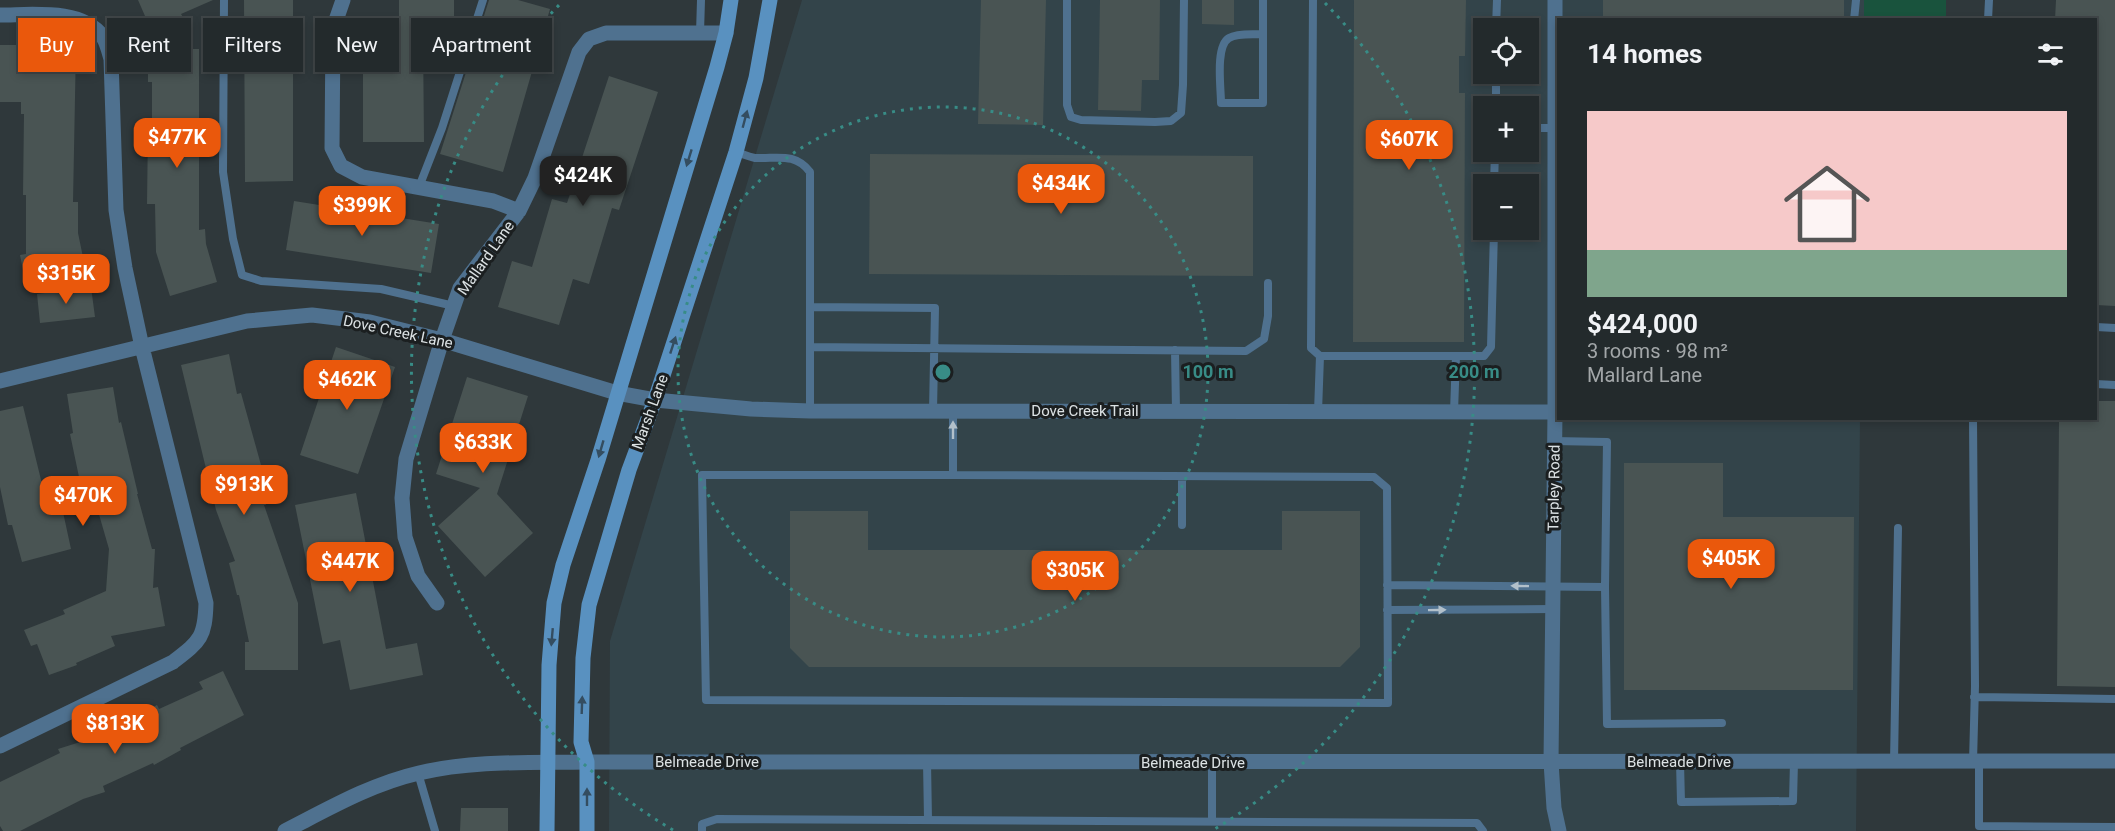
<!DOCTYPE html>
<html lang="en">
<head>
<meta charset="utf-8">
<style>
	:root { --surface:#232a2c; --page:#2b3234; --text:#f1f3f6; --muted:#a3a7a9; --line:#404648; --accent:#ea580c }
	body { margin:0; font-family:Roboto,sans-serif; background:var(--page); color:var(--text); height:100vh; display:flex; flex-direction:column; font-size:22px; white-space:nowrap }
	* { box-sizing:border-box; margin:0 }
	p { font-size:20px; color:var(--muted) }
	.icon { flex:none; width:33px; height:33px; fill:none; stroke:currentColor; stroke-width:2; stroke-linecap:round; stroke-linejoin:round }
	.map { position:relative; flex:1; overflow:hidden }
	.drawer { position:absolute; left:1557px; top:18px; width:540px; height:402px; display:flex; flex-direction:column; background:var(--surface); border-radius:0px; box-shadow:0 3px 9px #0003,0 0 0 2px var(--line) }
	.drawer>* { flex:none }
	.guide { position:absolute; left:18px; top:18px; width:570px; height:54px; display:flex; gap:12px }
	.buttons { position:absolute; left:1473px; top:18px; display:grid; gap:12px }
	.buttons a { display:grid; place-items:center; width:66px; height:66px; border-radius:0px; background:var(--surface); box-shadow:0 3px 9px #0003,0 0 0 2px var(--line); font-size:30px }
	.price { position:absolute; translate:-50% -51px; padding:0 14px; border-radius:12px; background:var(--accent); color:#fff; font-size:20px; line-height:39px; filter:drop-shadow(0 2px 3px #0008) }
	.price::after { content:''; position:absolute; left:50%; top:36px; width:18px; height:14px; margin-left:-9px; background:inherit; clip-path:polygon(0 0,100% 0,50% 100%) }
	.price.current { background:#222; color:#fff }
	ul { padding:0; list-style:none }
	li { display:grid; align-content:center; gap:12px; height:318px; padding:0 30px }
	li+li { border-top:2px solid var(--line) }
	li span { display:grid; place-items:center; height:186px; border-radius:0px; color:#555 }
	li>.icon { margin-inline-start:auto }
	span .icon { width:108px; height:108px; fill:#fffc; stroke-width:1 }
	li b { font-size:26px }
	h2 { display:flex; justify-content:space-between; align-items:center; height:72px; padding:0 30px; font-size:26px }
	.pill { padding:0 21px; border-radius:0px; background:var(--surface); box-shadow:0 3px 9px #0003,0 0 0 2px var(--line); font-size:21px; line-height:54px }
	.pill.current { background:var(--accent); color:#fff }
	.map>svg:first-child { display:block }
	.built { fill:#33444a; fill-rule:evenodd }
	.green { fill:#19533d }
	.building { fill:#495453 }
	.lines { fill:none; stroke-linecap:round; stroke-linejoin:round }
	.service { stroke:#4f718f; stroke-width:8 }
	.minor { stroke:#4f718f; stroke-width:15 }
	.secondary { stroke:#5991c0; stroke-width:15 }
	.oneway { fill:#344d60 }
	.oneway2 { fill:#b2c0ca }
	.ring { fill:none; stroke:#388c86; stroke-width:3; stroke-dasharray:3 6 }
	.labels { text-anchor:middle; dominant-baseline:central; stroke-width:6; stroke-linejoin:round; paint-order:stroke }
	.street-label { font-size:15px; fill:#dce2e4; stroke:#1b1f20 }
	.centre { fill:#388c86; stroke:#1b1f20; stroke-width:3 }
	.ring-label { font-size:18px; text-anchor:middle; font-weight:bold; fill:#388c86; stroke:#1b1f20; stroke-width:6; stroke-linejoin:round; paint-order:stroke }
</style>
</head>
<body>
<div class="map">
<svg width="2115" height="831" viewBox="0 0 2115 831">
	<rect width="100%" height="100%" fill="#2f383b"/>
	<!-- built -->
	<path class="built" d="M802 0H1864V19L1558 20V418L1860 419 1856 831H609L610 641ZM1484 28H1528V74H1484ZM1484 106H1528V152H1484ZM1484 184H1528V230H1484Z"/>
	<!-- green -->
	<path class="green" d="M1864 0H1946V19H1864Z"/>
	<!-- building -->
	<path class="building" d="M138 0H213L181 14 184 19 152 32Z
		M244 0H293V181L245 182Z
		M399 0H454V18L433 19V35L423 36 424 142H363V42H383V23H399Z
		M489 0H518L550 9 503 172 440 154Z
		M981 0H1046L1043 125 978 124Z
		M1100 0H1160L1159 80H1142L1141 111 1098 110Z
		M1202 0H1234V25L1202 24Z
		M1354 0H1466L1465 56H1459V93H1465L1464 342H1353Z
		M1603 0H1844V20H1603Z
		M2056 0H2115V306L2096 305V20H2055Z
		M0 45H76L73 202H78V233L84 262 24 275 20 255 26 254V195H23L24 114H21V102H0Z
		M148 49H199V230L205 229 206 244 217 282 170 296 156 252 155 204H147L148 128H152V82H148Z
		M609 76 658 92 619 210 612 208 589 284 573 279 559 325 498 307 512 261 532 267 552 199 567 203Z
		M870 154 1253 156V276L869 274Z
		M294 201 439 224 431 273 286 250Z
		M91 287 95 317 40 323 37 294Z
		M336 347 395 367 358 474 300 455Z
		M229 354 237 394 241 393 261 465 256 466 266 505H264L298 603V670H245V642H249L239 595H237L229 563 235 561 216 510 181 365Z
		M467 377 528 396 497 494 533 533 485 577 438 526 480 488 436 474Z
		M113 387 119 423 121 422 138 494H137L152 549H155L153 588 158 587 165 626 111 636 115 646 76 663 77 665 49 675 37 644 31 646 24 630 65 614 63 610 106 591 109 549 96 504 63 512 71 549 22 562 12 525H8L0 487V411L23 406 42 484 79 477 70 434 73 433 67 394Z
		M2096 401H2115V687L2057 686 2059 418H2096Z
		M1624 463H1723V517H1854L1853 690H1624Z
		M356 493 386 649 417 643 423 675 350 690 340 640 323 644 295 505Z
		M790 511H868V550H1282V511H1360V647L1340 667H809L790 648Z
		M223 671 244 715 180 748 181 750 154 765 153 763 103 786 105 792 83 799 20 831H3L0 826V782L60 753 58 749 96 737 95 735 120 723 121 724 157 705 159 709 203 689 199 682Z
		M461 808H508V831H460Z"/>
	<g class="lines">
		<!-- service -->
		<path class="service" d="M224 0 223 172 233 239 242 275 261 281 381 289 454 306
			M1067 0V105L1071 117 1081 120 1155 122 1171 121 1181 113 1183 85 1184 0
			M1313 0 1311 348 1320 356H1484L1491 347 1494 230
			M1854 20 1856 0
			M1988 20 1989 0
			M1496 28 1497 0
			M700 33 701 0
			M1263 34C1253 35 1238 33 1229 38 1215 46 1221 88 1221 103H1263V0
			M1496 106V74
			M1528 128H1556
			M736 152C742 154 749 157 755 158 777 159 795 152 810 172V411
			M1494 184 1495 152
			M419 187 442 128 483 0
			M810 307 935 308 933 411
			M2096 327 2115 328
			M810 347 1246 351 1264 339 1268 316V283
			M1175 350 1176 411
			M2096 384 2115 385
			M1318 412 1320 356
			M1454 412 1456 356
			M953 475H702L706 700 1388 703 1387 488 1374 477 953 475V411
			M1182 477V525
			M1387 585 1605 587 1607 442 1554 441
			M1605 587 1607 724 1722 723
			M1387 610 1553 609
			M1974 697 2115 699
			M927 762 928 819
			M1680 762 1681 802 1793 801 1794 762
			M1894 762 1898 528
			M1973 762 1975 686 1973 418
			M1979 762V826L2115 827
			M1212 763V821
			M418 773 435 831
			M702 831V824L717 819 1477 823 1483 831"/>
		<!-- minor -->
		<path class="minor" d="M343 0 333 29 332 148 341 166 362 177 493 201 519 211
			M1555 0V412L1551 762 1554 808 1559 831
			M0 15C31 15 82 8 103 37 107 43 109 52 111 59L116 210 125 268 142 347 206 603C205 638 200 641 173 662L0 746
			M0 381 247 321 312 315 370 322 442 340 617 393 655 400 751 409 810 411 1555 412
			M437 603 418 576 405 537 402 498 406 459 442 340 460 288 519 211 535 178 579 52 589 39 606 33H726
			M285 831C328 809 371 784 419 773 474 760 531 763 587 762L2115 761"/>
		<!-- secondary -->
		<path class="secondary" d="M547 831 549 665 554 603 563 565 598 460 717 67 726 33 731 0
			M587 831V762L581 742 583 658 589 605 629 470 655 400 736 152 756 78 770 0"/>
	</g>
	<!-- one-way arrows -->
	<defs><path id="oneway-solid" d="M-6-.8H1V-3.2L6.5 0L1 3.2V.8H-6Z" transform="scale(1.5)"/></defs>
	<g class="oneway">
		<use href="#oneway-solid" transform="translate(745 119) rotate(-75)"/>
		<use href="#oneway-solid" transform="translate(689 158) rotate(107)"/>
		<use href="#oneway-solid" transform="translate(673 345) rotate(-72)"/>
		<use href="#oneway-solid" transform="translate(601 449) rotate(106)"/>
		<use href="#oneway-solid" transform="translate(552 637) rotate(95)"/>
		<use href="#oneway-solid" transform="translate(582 705) rotate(-88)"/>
		<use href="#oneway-solid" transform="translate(587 797) rotate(-90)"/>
	</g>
	<g class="oneway2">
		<use href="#oneway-solid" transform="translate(953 430) rotate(-90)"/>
		<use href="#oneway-solid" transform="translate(1520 586) rotate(-179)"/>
		<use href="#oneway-solid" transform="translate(1437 610) rotate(-1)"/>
	</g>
	<!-- distance rings -->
	<g class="ring">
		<circle cx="943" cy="372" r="265"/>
		<path d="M673 830A531 531 0 0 1 561 3M1325 3A531 531 0 0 1 1213 830"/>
	</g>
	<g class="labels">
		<!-- street labels -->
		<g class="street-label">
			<text transform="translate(486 258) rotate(-55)">Mallard Lane</text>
			<text transform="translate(398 332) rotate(12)">Dove Creek Lane</text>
			<text x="1085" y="411">Dove Creek Trail</text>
			<text transform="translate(650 412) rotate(-70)">Marsh Lane</text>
			<text transform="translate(1554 488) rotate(-89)">Tarpley Road</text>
			<text x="707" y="762">Belmeade Drive</text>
			<text x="1679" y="762">Belmeade Drive</text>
			<text x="1193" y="763">Belmeade Drive</text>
		</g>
	</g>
	<circle cx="943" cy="372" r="9" class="centre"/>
	<g class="ring-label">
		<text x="1208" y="378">100 m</text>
		<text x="1474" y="378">200 m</text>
	</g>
</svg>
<div class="buttons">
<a><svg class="icon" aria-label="locate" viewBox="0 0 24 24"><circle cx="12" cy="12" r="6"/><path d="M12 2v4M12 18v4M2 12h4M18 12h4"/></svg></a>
<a>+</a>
<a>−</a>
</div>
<b class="price" style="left:177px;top:169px">$477K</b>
<b class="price" style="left:1409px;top:171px">$607K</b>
<b class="price current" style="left:583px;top:207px">$424K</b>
<b class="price" style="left:1061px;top:215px">$434K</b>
<b class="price" style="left:362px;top:237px">$399K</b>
<b class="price" style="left:66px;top:305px">$315K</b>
<b class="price" style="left:347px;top:411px">$462K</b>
<b class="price" style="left:483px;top:474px">$633K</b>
<b class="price" style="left:244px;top:516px">$913K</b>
<b class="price" style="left:83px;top:527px">$470K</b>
<b class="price" style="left:1731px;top:590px">$405K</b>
<b class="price" style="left:350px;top:593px">$447K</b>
<b class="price" style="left:1075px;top:602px">$305K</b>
<b class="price" style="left:115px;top:755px">$813K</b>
<div class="guide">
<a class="pill current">Buy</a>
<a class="pill">Rent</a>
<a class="pill">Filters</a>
<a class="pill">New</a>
<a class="pill">Apartment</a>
</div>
<section class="drawer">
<h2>14 homes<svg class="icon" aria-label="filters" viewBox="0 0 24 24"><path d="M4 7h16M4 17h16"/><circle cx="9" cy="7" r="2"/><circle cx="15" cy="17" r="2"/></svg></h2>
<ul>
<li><span style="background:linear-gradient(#f6c9c9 75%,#7fa58c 0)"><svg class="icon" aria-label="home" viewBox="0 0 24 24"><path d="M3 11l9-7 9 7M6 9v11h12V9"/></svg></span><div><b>$424,000</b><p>3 rooms · 98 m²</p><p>Mallard Lane</p></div></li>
</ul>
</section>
</div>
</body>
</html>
